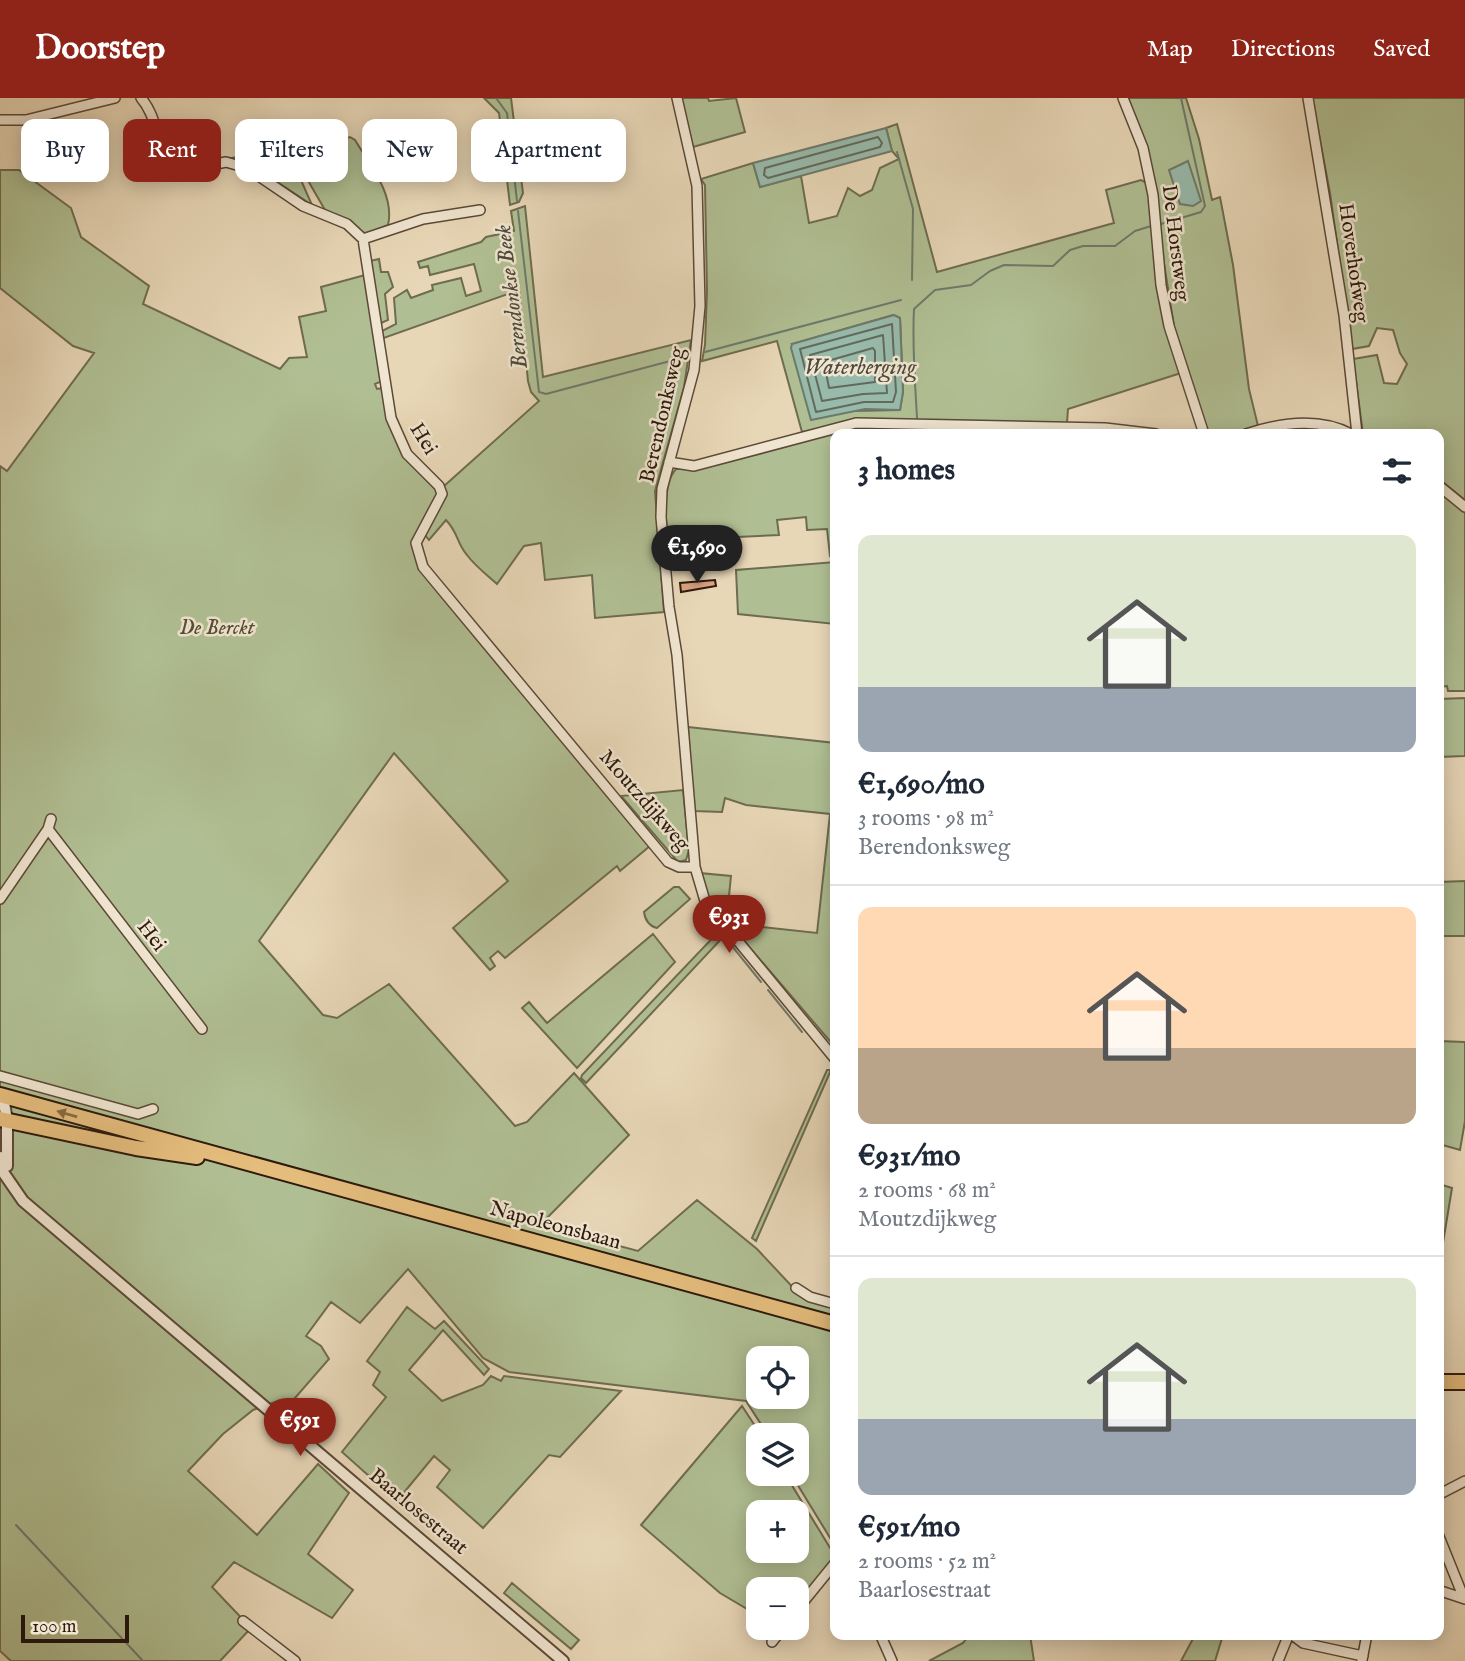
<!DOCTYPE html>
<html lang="en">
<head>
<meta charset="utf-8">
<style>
	:root { --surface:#fff; --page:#f6f6f7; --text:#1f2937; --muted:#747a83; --line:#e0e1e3; --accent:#8f2418 }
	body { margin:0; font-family:"IM FELL English",serif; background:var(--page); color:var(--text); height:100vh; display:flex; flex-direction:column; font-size:26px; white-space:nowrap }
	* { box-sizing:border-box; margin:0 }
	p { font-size:23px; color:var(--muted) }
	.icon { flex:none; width:38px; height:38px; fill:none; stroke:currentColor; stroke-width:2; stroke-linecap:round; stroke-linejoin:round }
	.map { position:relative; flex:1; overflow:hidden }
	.drawer { position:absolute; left:830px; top:331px; width:614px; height:1211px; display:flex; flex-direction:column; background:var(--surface); border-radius:14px; box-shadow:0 4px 18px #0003 }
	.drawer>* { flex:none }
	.guide { position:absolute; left:21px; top:21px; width:665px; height:63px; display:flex; gap:14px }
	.controls { position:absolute; left:746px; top:1248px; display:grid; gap:14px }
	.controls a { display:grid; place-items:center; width:63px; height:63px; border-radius:14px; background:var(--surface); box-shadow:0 4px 18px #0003; font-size:35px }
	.scale { position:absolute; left:21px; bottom:18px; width:108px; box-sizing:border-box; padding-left:7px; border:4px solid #2d1a0d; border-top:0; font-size:19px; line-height:24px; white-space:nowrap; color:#2d1a0d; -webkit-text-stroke:5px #f0e5d0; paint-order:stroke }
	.price { position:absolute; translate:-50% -60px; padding:0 16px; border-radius:24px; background:var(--accent); color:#fff; font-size:23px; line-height:46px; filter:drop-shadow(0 2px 4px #0008) }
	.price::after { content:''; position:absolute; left:50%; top:42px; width:21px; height:16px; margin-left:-10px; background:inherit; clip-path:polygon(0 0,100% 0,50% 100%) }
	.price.selected { background:#222; color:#fff }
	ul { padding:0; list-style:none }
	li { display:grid; align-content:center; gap:14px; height:371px; padding:0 28px }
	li+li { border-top:2px solid var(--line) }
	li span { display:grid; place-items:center; height:217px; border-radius:14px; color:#555 }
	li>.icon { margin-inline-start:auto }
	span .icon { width:126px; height:126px; fill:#fffc; stroke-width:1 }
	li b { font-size:30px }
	h2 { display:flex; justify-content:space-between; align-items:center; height:84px; padding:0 28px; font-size:30px }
	.pill { padding:0 24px; border-radius:14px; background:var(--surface); box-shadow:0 4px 18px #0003; font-size:24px; line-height:63px }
	.pill.selected { background:var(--accent); color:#fff }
	header { display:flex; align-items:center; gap:42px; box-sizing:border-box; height:98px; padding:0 35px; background:var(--accent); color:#fff }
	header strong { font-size:33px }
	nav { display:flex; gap:38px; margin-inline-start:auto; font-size:24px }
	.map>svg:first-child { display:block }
	.green { fill:#b0bf93; stroke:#6e6c50; stroke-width:2; fill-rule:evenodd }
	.water { fill:#98baab; stroke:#6d7a6c; stroke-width:2 }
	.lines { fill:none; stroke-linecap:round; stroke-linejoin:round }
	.shore { stroke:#626a5c; stroke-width:2 }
	.stream { stroke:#6d7a6c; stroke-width:2 }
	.building { fill:#dca380; stroke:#2d1a0d; stroke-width:2 }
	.minor-casing { stroke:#5c4938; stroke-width:12 }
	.tertiary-casing { stroke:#5c4938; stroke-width:14 }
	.primary-casing { stroke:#2d1a0d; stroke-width:18 }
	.minor { stroke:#f0e5d0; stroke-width:9 }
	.tertiary { stroke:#f0e5d0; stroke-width:10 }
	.primary { stroke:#e4bc7c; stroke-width:14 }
	.oneway { fill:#886b44 }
	.labels { text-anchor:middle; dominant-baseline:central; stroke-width:5; stroke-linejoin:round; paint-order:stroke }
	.street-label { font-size:21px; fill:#2d1a0d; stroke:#f0e5d0 }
	.park-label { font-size:21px; font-style:italic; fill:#544c35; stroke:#f0e5d0 }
	.water-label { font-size:23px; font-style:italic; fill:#4d4a3c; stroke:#f0e5d0 }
</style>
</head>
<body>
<header>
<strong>Doorstep</strong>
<nav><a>Map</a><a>Directions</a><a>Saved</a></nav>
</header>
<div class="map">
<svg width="1465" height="1563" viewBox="0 0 1465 1563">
	<rect width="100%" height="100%" fill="#e8d7b7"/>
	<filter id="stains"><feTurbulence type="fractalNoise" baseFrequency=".00286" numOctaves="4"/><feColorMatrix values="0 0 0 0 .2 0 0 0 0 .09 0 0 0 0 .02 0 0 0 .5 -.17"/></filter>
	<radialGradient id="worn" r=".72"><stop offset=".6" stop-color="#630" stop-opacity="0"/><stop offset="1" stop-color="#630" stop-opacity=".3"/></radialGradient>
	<!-- green -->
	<path class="green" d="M484 0H511L523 95 519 104 510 107 499 15Z
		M681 0H708L709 3 736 0 745 34 693 49Z
		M1126 0H1186L1199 41 1212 102 1220 99 1233 167 1249 291 1258 328 1234 336H1208L1199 315 1174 228 1159 134V111L1146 49Z
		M1312 0H1465V402L1439 381 1438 336H1363L1353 261 1377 257 1384 285 1397 286 1407 266 1400 255 1393 232 1377 230 1369 248 1352 251 1330 95Z
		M897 26 937 174 1114 125 1106 92 1141 82 1147 85 1181 275 1068 311 1067 325 861 321 802 334 777 243 702 263 705 247 707 193 705 87 701 81 753 65 760 89 801 78 809 125 837 118 848 90 860 98 872 92 880 70 899 61 892 53 886 30ZM893 217 900 220 903 294 900 312 852 313 792 246Z
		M350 39 355 42C370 67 395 97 388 127L366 136 325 112 288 48 323 47Z
		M281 50 289 55 312 107 250 66 232 60Z
		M0 72H19L71 110 81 139 149 188 143 206 280 271 289 260 307 259 299 219 326 213 321 189 365 177 382 283 375 286 377 291 383 290C393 348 399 353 439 395L416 442 422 461 651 747 620 773 617 768 505 860 498 853 490 860 495 868 490 872 453 830 508 783 394 655 259 843 323 917 337 920 389 886 515 1028 527 1024 574 975 629 1037 540 1127 638 1153 697 1102 757 1151 800 1197 835 1207V1448L791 1376H796V1337H768L746 1303 509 1274 483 1260 408 1171 360 1225 331 1204 306 1238 321 1248 329 1261 288 1308 281 1302 253 1312 223 1336 188 1373 257 1437 318 1366 349 1395 308 1456 353 1492 332 1520 234 1464 212 1489 251 1530 220 1563H11L0 1553V368L7 373 94 255 73 248 0 190ZM758 1260H796V1298H758Z
		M525 108 543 279 691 242 684 289 655 393 664 514 595 520 592 477 545 482 541 445 524 448 497 486C487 477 475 468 467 457 456 444 459 436 446 422L429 442 425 437 444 401 443 389 539 303 531 294 528 283 519 192 381 241 380 234 396 226 394 200 407 192 411 200 433 192 432 187 461 180 466 198 481 193 474 166 430 177 428 168 420 170 418 164 481 144 486 139 514 133 511 113Z
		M379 161 381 174H388L393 189 385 196 388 222 379 226 370 163Z
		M851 331 852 336H835V457L830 458 827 431 807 432 806 419 777 422 779 437 717 440 719 467 674 470 670 468C668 444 659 389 676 371H694Z
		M1438 391 1465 411V593H1448L1447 588 1439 589Z
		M835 464V526L738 516 736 472Z
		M1465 600V658L1439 659V601Z
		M688 629 835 645V913L832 918 835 920V949L715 809 706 795 699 775 731 778 729 798 736 799 734 826 817 835 830 716 746 707 725 700 722 714 694 713Z
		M683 692 689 752 686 762 678 764 621 698Z
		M1465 783V838H1439V784Z
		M674 789H679L690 801 657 830C649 828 645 821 644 814Z
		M722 830 726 836 586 985 581 980 582 977Z
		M653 836 675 864 577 970 522 910 529 904 547 925Z
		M1438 943 1465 944V1023L1460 1052 1439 1046Z
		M827 972H831L756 1143 752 1140Z
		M1439 1086 1452 1090 1439 1169 1438 1086Z
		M407 1209 435 1231 444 1223 489 1271 484 1277 443 1232 409 1272 442 1303 483 1287 491 1278 501 1283 504 1278 621 1293 560 1359 549 1357 483 1430 437 1389 450 1372 434 1358 397 1403 342 1354 386 1299 373 1287 380 1274 367 1263Z
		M742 1308 761 1337H758V1376H785L835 1458 796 1510V1491H758V1521L747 1511 720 1495 641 1427ZM758 1414H796V1452H758Z
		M512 1485 579 1542 571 1551 504 1495Z
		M970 1536 1030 1537 1034 1563H929L963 1545Z
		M1195 1537H1223L1215 1563H1181Z"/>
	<!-- water -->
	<path class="water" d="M886 30 892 53 760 89 753 65Z
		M1188 63 1201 103 1193 108 1180 106 1169 72Z
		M894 217 900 220 903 294 900 312 865 311 811 322 791 250 792 246Z"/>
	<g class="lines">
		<!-- shore -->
		<path class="shore" d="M878 39 882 45 880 49 768 80 764 77 765 70Z
			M892 226 896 294 893 304H864L816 314 800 251Z
			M883 237 887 295 863 296 822 303 810 257Z
			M873 250 875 253V284L829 290 824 264Z"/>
		<!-- stream -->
		<path class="stream" d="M496 0 507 15 517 103
			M897 54 913 111 912 182
			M518 113 539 294 546 296 689 258
			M1161 126 1201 114 1205 108 1181 0
			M705 254 901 202
			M917 320C915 283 912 248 914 211L935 192 971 187 990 173 1004 167 1053 168 1070 152 1083 148H1115L1135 133 1151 128
			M917 336 918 332
			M702 810 713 824
			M724 838 761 884
			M768 892 802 934
			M16 1427 143 1563"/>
	</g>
	<!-- building -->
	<path class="building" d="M715 482 716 488 681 494 680 485Z"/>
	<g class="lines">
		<!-- minor casing -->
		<g class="minor-casing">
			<path id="minor" d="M141 0C157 18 156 45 173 66L196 70 226 64 247 70 303 108 347 126 363 141 391 320 407 356 439 388 442 396 416 445 423 469 668 764 679 769H695
				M677 0 697 88 700 208 694 272 662 391 661 419 669 509 677 557 695 769 705 803 835 961
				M1123 0 1143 50 1153 97 1161 187 1169 228 1204 336
				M1308 0 1344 217 1357 336
				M0 22H26L115 0
				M363 141 423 121 480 112
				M1246 336C1279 325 1319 319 1351 336
				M669 364 694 368 856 325 1105 330 1156 336
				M1438 387 1465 409
				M48 731 202 931
				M0 801 48 731 51 721
				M0 978 138 1016 153 1011
				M796 1190 810 1199 835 1206
				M1438 1397 1465 1383
				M1438 1436 1463 1498
				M1438 1492 1465 1501
				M796 1513 835 1465
				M243 1523 295 1563
				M880 1536 892 1563
				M1291 1536 1303 1545 1363 1558
				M772 1544 783 1530
				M1362 1562 1367 1536
				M1278 1563 1289 1536"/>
		</g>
		<!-- tertiary casing -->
		<g class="tertiary-casing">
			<path id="tertiary" d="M3 998 7 1023V1068
				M0 1059 3 1074 23 1103 563 1563"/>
		</g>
		<!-- primary casing -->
		<g class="primary-casing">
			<path id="primary" d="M0 997 835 1226
				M0 1021 136 1050 197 1059
				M1438 1284H1465"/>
		</g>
		<!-- minor -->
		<use href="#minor" class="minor"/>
		<!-- tertiary -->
		<use href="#tertiary" class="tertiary"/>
		<!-- primary -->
		<use href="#primary" class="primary"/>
	</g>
	<!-- one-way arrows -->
	<defs><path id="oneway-solid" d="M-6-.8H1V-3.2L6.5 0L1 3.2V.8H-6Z" transform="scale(1.75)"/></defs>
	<use class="oneway" href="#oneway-solid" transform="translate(67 1016) rotate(-164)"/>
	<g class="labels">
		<!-- street labels -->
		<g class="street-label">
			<text transform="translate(1175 145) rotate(83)">De Horstweg</text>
			<text transform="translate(1353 165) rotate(82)">Hoverhofweg</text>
			<text transform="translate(663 317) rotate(-77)">Berendonksweg</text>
			<text transform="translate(423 341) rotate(58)">Hei</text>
			<text transform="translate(644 703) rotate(49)">Moutzdijkweg</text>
			<text transform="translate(151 838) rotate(52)">Hei</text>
			<text transform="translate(555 1128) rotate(15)">Napoleonsbaan</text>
			<text transform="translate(418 1414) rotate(40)">Baarlosestraat</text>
		</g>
		<!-- park labels -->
		<g class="park-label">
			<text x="217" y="530">De Berckt</text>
		</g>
		<!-- water labels -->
		<g class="water-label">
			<text transform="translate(512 199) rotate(-97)">Berendonkse Beek</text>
			<text x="860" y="269">Waterberging</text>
		</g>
	</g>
	<rect width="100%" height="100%" filter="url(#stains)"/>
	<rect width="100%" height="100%" fill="url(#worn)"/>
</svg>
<div class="controls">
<a><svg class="icon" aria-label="locate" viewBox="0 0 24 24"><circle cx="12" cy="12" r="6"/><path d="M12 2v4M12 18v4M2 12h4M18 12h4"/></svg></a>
<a><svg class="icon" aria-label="layers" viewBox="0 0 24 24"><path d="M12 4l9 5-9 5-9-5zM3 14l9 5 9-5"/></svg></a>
<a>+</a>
<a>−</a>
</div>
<div class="scale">100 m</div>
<b class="price selected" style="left:697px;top:487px">€1,690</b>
<b class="price" style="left:729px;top:857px">€931</b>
<b class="price" style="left:300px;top:1360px">€591</b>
<div class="guide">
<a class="pill">Buy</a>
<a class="pill selected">Rent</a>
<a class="pill">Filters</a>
<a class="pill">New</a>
<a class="pill">Apartment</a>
</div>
<section class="drawer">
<h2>3 homes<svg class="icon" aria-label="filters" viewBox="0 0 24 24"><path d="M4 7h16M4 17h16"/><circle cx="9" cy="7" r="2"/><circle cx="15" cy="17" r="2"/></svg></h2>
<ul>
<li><span style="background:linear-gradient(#dfe7d0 70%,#9aa5b1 0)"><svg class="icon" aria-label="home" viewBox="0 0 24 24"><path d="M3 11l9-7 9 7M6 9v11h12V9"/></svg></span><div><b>€1,690/mo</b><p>3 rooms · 98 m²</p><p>Berendonksweg</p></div></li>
<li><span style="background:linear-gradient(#ffd9b3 65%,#b9a48a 0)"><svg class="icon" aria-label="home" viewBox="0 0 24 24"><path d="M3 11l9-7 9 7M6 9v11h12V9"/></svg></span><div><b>€931/mo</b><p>2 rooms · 68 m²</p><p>Moutzdijkweg</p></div></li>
<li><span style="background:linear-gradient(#dfe7d0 65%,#9aa5b1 0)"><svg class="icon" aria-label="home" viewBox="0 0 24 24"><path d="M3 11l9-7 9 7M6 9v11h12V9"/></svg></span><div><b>€591/mo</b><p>2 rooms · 52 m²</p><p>Baarlosestraat</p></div></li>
</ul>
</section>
</div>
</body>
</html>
